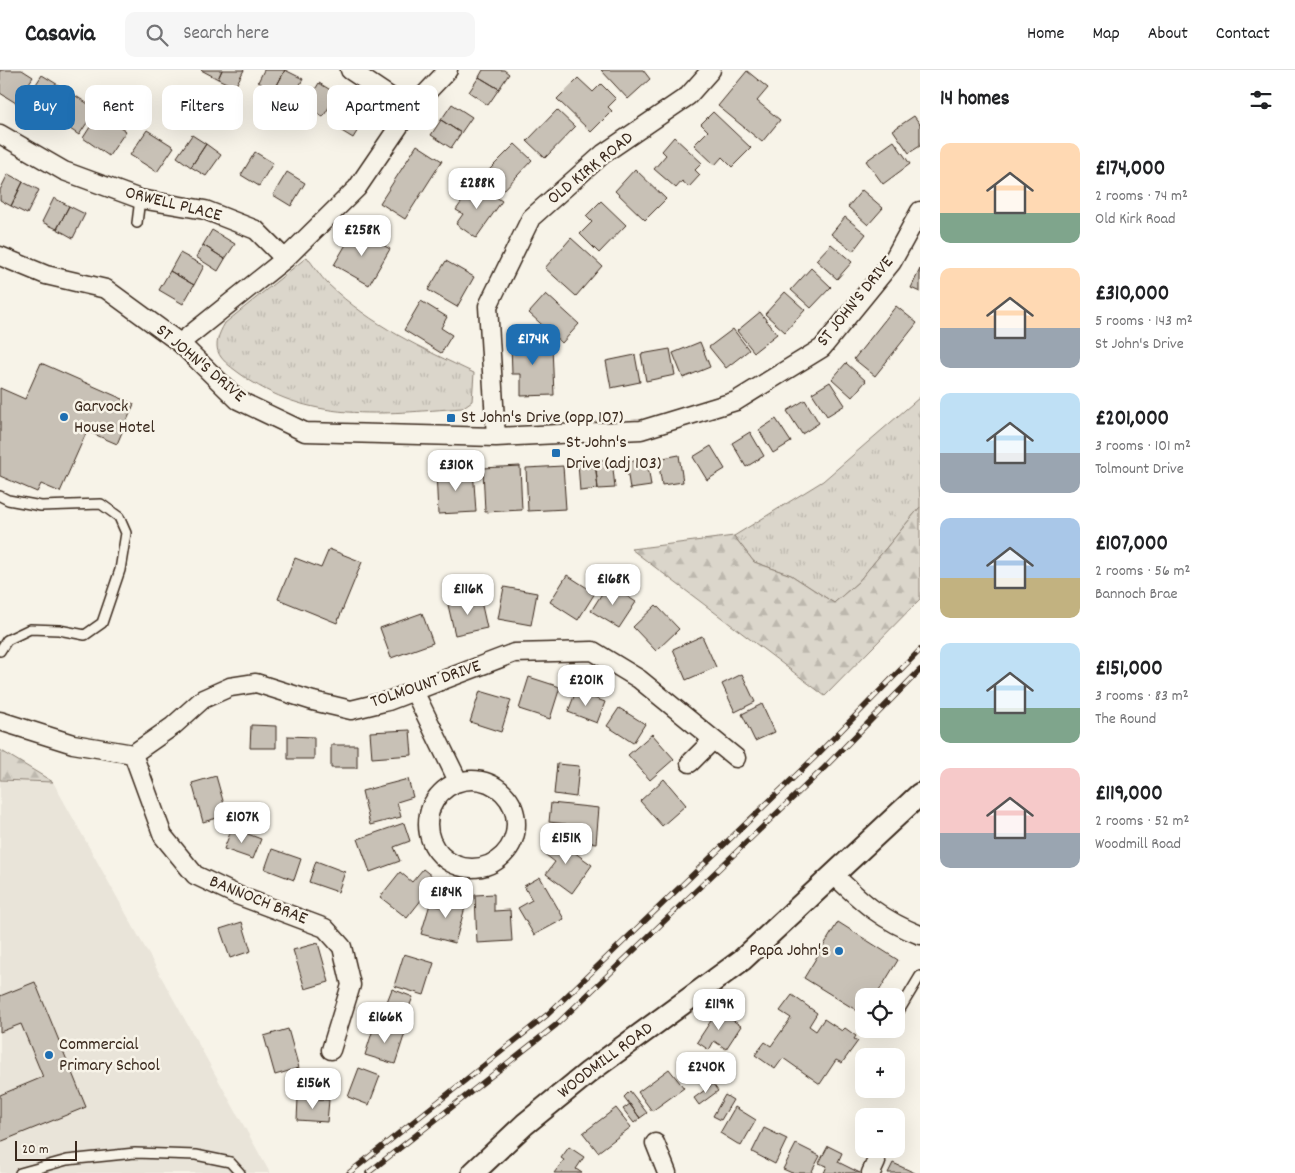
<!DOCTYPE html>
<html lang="en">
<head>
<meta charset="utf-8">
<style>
	:root { --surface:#fff; --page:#f6f6f6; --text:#202124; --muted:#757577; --line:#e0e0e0; --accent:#1f6fb2 }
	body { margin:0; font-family:Dekko,sans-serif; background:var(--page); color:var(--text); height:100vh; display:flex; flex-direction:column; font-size:19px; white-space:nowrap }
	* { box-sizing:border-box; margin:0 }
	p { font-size:16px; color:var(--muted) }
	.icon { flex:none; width:28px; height:28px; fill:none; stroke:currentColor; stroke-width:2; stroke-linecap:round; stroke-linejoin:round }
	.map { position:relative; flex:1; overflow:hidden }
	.details { display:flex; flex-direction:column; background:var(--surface); width:375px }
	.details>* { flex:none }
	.top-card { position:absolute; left:15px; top:15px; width:475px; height:45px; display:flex; gap:10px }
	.fabs { position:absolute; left:855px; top:918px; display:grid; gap:10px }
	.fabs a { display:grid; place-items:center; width:50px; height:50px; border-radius:10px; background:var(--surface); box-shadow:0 5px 20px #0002; font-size:25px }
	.scale { position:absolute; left:15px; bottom:12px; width:62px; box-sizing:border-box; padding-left:5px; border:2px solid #3b2a1e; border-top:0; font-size:14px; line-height:18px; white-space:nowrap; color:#3b2a1e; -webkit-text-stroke:4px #f7f3e8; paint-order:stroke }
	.price { position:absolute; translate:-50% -42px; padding:0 11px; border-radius:10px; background:#fff; color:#222; font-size:16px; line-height:32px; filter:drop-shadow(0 1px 2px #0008) }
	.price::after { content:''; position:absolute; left:50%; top:30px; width:15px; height:11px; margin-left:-8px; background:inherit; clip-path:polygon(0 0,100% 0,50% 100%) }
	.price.active { background:var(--accent); color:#fff }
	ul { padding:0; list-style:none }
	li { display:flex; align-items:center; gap:15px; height:125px; padding:0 20px }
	li span { display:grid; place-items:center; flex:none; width:140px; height:100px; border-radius:10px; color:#555 }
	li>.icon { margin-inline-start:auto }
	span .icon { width:60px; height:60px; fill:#fffc; stroke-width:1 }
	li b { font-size:21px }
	h2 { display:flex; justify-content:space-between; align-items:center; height:60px; padding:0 20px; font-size:21px }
	.chip { padding:0 18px; border-radius:10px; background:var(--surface); box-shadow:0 5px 20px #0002; font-size:18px; line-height:45px }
	.chip.active { background:var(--accent); color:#fff }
	header { display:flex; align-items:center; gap:30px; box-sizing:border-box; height:70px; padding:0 25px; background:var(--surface); border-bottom:1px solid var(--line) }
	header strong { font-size:24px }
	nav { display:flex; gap:28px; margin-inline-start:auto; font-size:18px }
	.search { width:350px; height:45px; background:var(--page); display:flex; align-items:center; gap:12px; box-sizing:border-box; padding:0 18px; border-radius:10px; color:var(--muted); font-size:19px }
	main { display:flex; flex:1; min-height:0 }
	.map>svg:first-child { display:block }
	.built { fill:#e9e4d9 }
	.grass { fill:url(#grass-tufts); stroke:#8b8074 }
	.forest { fill:url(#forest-firs); stroke:#8b8074 }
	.building { fill:#c8c1b6; stroke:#3b2a1e }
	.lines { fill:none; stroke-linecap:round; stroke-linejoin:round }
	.service-casing { stroke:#3b2a1e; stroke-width:12 }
	.minor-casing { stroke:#3b2a1e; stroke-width:21 }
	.tertiary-casing { stroke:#3b2a1e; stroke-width:25 }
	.service { stroke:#f7f3e8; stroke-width:9 }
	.minor { stroke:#f7f3e8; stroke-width:18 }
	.tertiary { stroke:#f7f3e8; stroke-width:21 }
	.rail-casing { stroke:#3b2a1e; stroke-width:5.5 }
	.rail { stroke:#f7f3e8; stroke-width:4; stroke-dasharray:11; stroke-linecap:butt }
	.poi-dot { fill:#1f6fb2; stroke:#f7f3e8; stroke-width:2 }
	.labels { text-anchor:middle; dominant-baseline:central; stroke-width:5; stroke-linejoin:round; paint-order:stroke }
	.street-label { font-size:18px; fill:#3b2a1e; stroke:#f7f3e8 }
	.poi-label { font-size:18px; fill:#3b2a1e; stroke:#f7f3e8; text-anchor:start }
</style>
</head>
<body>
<header>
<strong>Casavia</strong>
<div class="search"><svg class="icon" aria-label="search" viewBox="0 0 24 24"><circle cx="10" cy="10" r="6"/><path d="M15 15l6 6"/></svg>Search here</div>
<nav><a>Home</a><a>Map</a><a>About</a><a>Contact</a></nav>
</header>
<main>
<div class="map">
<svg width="920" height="1103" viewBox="0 0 920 1103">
	<defs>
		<pattern id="grass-tufts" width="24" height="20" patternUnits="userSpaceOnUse" patternTransform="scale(1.25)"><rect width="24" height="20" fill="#dbd6cb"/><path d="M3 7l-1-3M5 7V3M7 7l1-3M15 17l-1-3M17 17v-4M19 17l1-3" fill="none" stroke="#bdb8ae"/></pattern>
		<pattern id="forest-firs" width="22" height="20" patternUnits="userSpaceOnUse" patternTransform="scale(1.25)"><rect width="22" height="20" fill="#dbd6cb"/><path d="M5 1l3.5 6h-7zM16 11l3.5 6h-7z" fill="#bdb8ae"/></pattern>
	</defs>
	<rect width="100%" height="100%" fill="#f7f3e8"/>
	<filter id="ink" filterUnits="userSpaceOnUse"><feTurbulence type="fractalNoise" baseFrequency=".02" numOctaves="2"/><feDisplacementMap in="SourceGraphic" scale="10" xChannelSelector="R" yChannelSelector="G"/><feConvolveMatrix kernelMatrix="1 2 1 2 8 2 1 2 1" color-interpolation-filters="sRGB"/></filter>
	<g filter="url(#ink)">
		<!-- built -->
		<path class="built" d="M0 710 53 712 270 1103H0Z"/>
		<!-- grass -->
		<path class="grass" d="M307 187C314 196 320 206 328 214 372 256 421 278 474 303L472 331 462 338C382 344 308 354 239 303 217 287 210 279 225 253Z
			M920 327V437L858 512 834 533 791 505 754 492 734 466 823 411Z"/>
		<!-- forest -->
		<path class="forest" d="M920 437V529L825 626 631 479 734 466 754 492 791 505 834 533 858 512Z
			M0 680 53 712 0 710Z"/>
		<!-- building -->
		<path class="building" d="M0 0H22L33 7 16 33 0 23Z
			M201 0H222L218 9Z
			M222 0H244L235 17 218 9Z
			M264 0H285L274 21 258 12Z
			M285 0 303 9 292 30 274 21Z
			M483 0H504L509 4 499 19 479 7Z
			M601 0H643L650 9 628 29Z
			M747 1 768 18 757 31 780 50 762 72 718 36Z
			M42 5 68 21 52 47 25 31Z
			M479 7 499 19 488 35 469 22Z
			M578 8 593 22 601 14 616 29 608 37 612 41 591 62 557 29Z
			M319 13 337 24 323 47 305 36Z
			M68 21 96 39 79 65 52 47Z
			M350 34 367 45 353 68 335 57Z
			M452 34 472 47 461 63 441 50Z
			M557 40 575 57 545 88 527 71Z
			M713 42 751 78 732 97 722 87 715 95 694 75 708 61 701 54Z
			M99 43 126 61 109 86 83 68Z
			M914 46 920 54V76L909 83 893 60Z
			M441 50 461 63 451 78 431 65Z
			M147 60 174 77 157 102 130 85Z
			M192 65 206 74 191 97 177 87Z
			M674 67 702 93 695 100 700 105 689 117 682 111 676 118 654 99 666 85 662 81Z
			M894 71 910 94 883 114 866 91Z
			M206 74 221 85 206 106 191 97Z
			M515 74 532 90 502 122 484 105Z
			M417 75 442 91 405 149 380 133Z
			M255 82 273 93 259 116 241 105Z
			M635 99 666 129 645 150 615 121Z
			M287 102 305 113 291 136 273 125Z
			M8 104 23 112 11 136 0 130V120Z
			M23 112 39 120 27 144 11 136Z
			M475 113 502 131 476 168 456 154 463 144 456 140Z
			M862 120 883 138 868 155 848 137Z
			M54 128 69 136 57 159 42 152Z
			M601 131 626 155 599 183 580 164 592 152 586 146Z
			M69 136 85 144 73 168 57 159Z
			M845 147 866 164 853 181 831 164Z
			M355 159 390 179 369 215 334 195Z
			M212 160 235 174 225 189 203 175Z
			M571 168 602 196 576 226 545 198Z
			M831 174 852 192 837 209 816 190Z
			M203 175 225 189 218 201 196 187Z
			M180 183 204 196 194 215 170 201Z
			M446 191 474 207 457 237 428 220Z
			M811 198 831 217 811 238 791 220Z
			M920 199V222L911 218Z
			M170 201 194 215 183 234 159 220Z
			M785 222 805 240 785 262 765 244Z
			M546 224 579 254 562 273 529 243Z
			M421 231 447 247 441 258 452 265 441 283 404 260Z
			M896 236 917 253 875 306 854 289Z
			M760 242 777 264 754 282 737 261Z
			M733 259 749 280 726 298 709 277Z
			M520 263H539V277L552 276 554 325 521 326V304H512L511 272H520Z
			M700 272 710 297 683 308 673 283Z
			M670 279 675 305 646 311 641 284Z
			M635 285 640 312 611 318 606 291Z
			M41 293 134 334 117 374 87 361 60 422 41 414 37 422 0 406V318L25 329Z
			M846 293 866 311 852 327 832 309Z
			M830 312 845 335 827 346 812 323Z
			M805 330 819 353 802 364 787 341Z
			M776 349 791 372 773 383 759 360Z
			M750 362 764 386 746 397 732 373Z
			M711 376 725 399 707 410 693 387Z
			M679 385 683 412 662 415 658 389Z
			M612 389 615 418 598 419 595 391Z
			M647 389 651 416 630 419 626 392Z
			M595 391 598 419 580 421 578 393Z
			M520 396 522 440 485 442 483 398Z
			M563 396 566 439 528 441 526 398Z
			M473 399 476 442 438 444 436 401Z
			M329 479 362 492 337 553 278 529 295 488 321 498Z
			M567 505 595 523 578 550 550 532Z
			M608 514 636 532 619 558 591 541Z
			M504 517 537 523 531 555 498 549Z
			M480 527 487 558 455 565 448 535Z
			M656 535 679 559 656 581 633 557Z
			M422 543 433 573 391 588 380 558Z
			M702 566 716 597 686 610 673 579Z
			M742 604 755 632 735 642 722 614Z
			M529 607 560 617 550 649 519 639Z
			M480 621 511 630 501 662 470 652Z
			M576 621 605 632 597 653 568 642Z
			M762 634 775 662 755 671 742 644Z
			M619 638 645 654 633 673 607 656Z
			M251 655 276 656V678H250Z
			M410 660 412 685 372 688 370 662Z
			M652 664 674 689 650 710 628 685Z
			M288 666 314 667V689H288Z
			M331 675H357V698H331Z
			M557 694 579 696 576 727 554 724Z
			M216 706 227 745 203 752 192 713Z
			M408 709 413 727 397 732 401 747 370 755 362 721Z
			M664 709 686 735 662 756 640 731Z
			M551 733 599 738 596 773 564 770 566 754 549 752Z
			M404 753 410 771 394 777 400 791 370 802 358 769Z
			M232 758 261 769 253 789 224 779Z
			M553 767 592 795 572 823 546 804 555 792 542 782Z
			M272 779 301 789 294 810 265 799Z
			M316 791 345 802 338 822 309 812Z
			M423 799 437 810 407 848 380 827 400 802 412 812Z
			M540 807 564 849 534 865 518 838 532 830 524 816Z
			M449 822 468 827 455 873 421 864 430 834 445 838Z
			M494 824V841L510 840 512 871 477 873 475 825Z
			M242 852 251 881 230 888 220 859Z
			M838 852 898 890 876 926H864V945L804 908Z
			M318 873 329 912 305 919 293 880Z
			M404 884 434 893 424 925 394 916Z
			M35 912 86 1037 0 1072V1025L43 1007 21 954 0 962V926Z
			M392 919 413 927 402 955 381 947Z
			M792 925 817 943 809 956 816 961 824 949 842 961 845 958 856 966 854 969 858 971 842 993 836 990 820 1014 783 988 775 999 755 985 765 972 771 976 791 948 780 941Z
			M718 940 741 956 726 979 714 971 709 980 697 972Z
			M375 953 405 963 395 994 365 985Z
			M288 959 299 998 275 1005 264 966Z
			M359 998 380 1006 369 1035 348 1027Z
			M669 999 684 1018 652 1041 638 1022Z
			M713 1014 718 1021 699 1035 694 1028Z
			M630 1021 647 1043 640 1048 624 1027Z
			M725 1025 733 1030 721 1050 713 1046Z
			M298 1028 329 1030 327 1052 297 1050Z
			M630 1034 640 1048 634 1053 623 1039Z
			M735 1037 756 1050 741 1076 720 1063Z
			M616 1038 631 1057 598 1082 583 1063Z
			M764 1058 787 1069 775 1094 752 1082Z
			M796 1074 820 1086 811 1103H792L783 1099Z
			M828 1076 842 1083 838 1092 860 1103H824L827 1096 819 1093Z
			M569 1077 584 1087 576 1099 582 1103H554L564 1090 561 1088Z
			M893 1093 915 1103H888Z"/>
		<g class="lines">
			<!-- service casing -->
			<g class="service-casing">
				<path id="service" d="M137 153 140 129
					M0 426 8 430 41 436 101 434 119 447 126 463 120 500 102 553 85 565 59 560 30 559 7 570 0 581
					M896 946 920 906
					M20 1103 67 1090 135 1083 196 1085 230 1092 240 1103"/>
			</g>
			<!-- minor casing -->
			<g class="minor-casing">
				<path id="minor" d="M350 0 410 40
					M0 64 64 101 140 129 205 140 256 160 285 189
					M0 186 46 205 106 219 180 273 238 330 305 362 496 367 641 360 736 331 822 278 892 192 920 141
					M180 273 285 189 357 118 410 40 448 0
					M496 367 488 236 531 148 603 84 688 26 711 0
					M414 621 458 711
					M0 651 73 674 133 684
					M133 684 173 656 203 629 230 617 256 613 313 631 351 640 388 631 514 583 593 581 639 609 736 688
					M133 684 163 766 195 805 237 825 325 858 342 877 351 915 331 980
					M690 693 713 670
					M428 754a44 44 0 1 1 88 0a44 44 0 1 1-88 0Z
					M834 805C863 833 882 850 920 865
					M655 1073 667 1103
					M871 1103 876 1092"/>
			</g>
			<!-- tertiary casing -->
			<g class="tertiary-casing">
				<g id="tertiary">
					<path id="s1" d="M473 1103 525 1054 589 1002 742 890 920 724"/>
				</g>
			</g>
			<!-- service -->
			<use href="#service" class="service"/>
			<!-- minor -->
			<use href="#minor" class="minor"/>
			<!-- tertiary -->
			<use href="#tertiary" class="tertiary"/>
			<!-- rail casing -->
			<g class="rail-casing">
				<path id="rail" d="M349 1103 547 945 814 688 920 580
					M368 1103 556 955 824 698 920 600"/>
			</g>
			<!-- rail -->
			<use href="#rail" class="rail"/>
		</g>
	</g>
	<!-- markers -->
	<g class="poi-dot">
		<circle cx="64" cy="347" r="5"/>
		<rect x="446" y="343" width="10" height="10" rx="2.5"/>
		<rect x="551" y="378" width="10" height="10" rx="2.5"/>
		<circle cx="839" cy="881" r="5"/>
		<circle cx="49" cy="985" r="5"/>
	</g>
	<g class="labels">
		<!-- street labels -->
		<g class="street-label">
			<text transform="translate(591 99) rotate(-39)">OLD KIRK ROAD</text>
			<text transform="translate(173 135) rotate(14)">ORWELL PLACE</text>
			<text transform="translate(856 232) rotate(-51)">ST JOHN'S DRIVE</text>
			<text transform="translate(200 294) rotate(40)">ST JOHN'S DRIVE</text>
			<text transform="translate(426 615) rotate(-19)">TOLMOUNT DRIVE</text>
			<text transform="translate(258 831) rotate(22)">BANNOCH BRAE</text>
			<text stroke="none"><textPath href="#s1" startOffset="174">WOODMILL ROAD</textPath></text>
		</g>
		<!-- poi labels -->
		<g class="poi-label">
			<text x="74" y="337">Garvock<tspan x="74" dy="21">House Hotel</tspan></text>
			<text x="461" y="348">St John's Drive (opp 107)</text>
			<text x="566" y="373">St John's<tspan x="566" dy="21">Drive (adj 103)</tspan></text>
			<text x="829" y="881" text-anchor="end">Papa John's</text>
			<text x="59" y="975">Commercial<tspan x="59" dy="21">Primary School</tspan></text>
		</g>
	</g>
</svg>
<div class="fabs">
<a><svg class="icon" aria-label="locate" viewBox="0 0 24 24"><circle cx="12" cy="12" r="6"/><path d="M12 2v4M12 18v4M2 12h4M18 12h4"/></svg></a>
<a>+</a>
<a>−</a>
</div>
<div class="scale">20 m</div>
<b class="price" style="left:477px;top:140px">£288K</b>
<b class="price" style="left:362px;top:187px">£258K</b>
<b class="price active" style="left:533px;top:296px">£174K</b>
<b class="price" style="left:456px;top:422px">£310K</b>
<b class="price" style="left:613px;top:536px">£168K</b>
<b class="price" style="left:468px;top:546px">£116K</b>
<b class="price" style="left:586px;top:637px">£201K</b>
<b class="price" style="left:242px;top:774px">£107K</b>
<b class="price" style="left:566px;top:795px">£151K</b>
<b class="price" style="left:446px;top:849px">£184K</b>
<b class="price" style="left:719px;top:961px">£119K</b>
<b class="price" style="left:385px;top:974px">£166K</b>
<b class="price" style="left:706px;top:1024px">£240K</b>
<b class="price" style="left:313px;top:1040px">£156K</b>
<div class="top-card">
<a class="chip active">Buy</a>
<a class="chip">Rent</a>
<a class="chip">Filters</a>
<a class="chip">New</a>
<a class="chip">Apartment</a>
</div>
</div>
<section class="details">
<h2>14 homes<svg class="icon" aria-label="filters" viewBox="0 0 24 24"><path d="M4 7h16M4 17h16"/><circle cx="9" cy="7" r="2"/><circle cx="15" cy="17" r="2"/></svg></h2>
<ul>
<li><span style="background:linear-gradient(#ffd9b3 70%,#7fa58c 0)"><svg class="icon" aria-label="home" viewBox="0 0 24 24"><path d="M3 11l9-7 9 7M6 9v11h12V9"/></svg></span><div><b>£174,000</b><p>2 rooms · 74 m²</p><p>Old Kirk Road</p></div></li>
<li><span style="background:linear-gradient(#ffd9b3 60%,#9aa5b1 0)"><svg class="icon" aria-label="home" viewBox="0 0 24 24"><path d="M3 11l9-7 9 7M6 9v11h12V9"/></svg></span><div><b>£310,000</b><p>5 rooms · 143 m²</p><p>St John's Drive</p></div></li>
<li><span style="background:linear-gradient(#bfe0f5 60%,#9aa5b1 0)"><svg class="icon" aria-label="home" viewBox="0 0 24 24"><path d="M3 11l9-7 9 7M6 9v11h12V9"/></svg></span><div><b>£201,000</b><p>3 rooms · 101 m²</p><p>Tolmount Drive</p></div></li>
<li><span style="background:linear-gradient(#a9c7e8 60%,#c2b280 0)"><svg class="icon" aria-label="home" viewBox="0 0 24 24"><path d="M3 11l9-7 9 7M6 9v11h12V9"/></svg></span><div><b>£107,000</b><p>2 rooms · 56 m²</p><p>Bannoch Brae</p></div></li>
<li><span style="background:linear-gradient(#bfe0f5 65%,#7fa58c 0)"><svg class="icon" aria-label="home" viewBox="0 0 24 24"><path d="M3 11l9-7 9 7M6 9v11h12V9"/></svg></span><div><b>£151,000</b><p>3 rooms · 83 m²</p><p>The Round</p></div></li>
<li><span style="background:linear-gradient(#f6c9c9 65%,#9aa5b1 0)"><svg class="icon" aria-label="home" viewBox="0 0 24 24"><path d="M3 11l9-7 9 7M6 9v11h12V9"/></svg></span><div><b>£119,000</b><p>2 rooms · 52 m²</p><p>Woodmill Road</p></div></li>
</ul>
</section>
</main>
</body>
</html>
